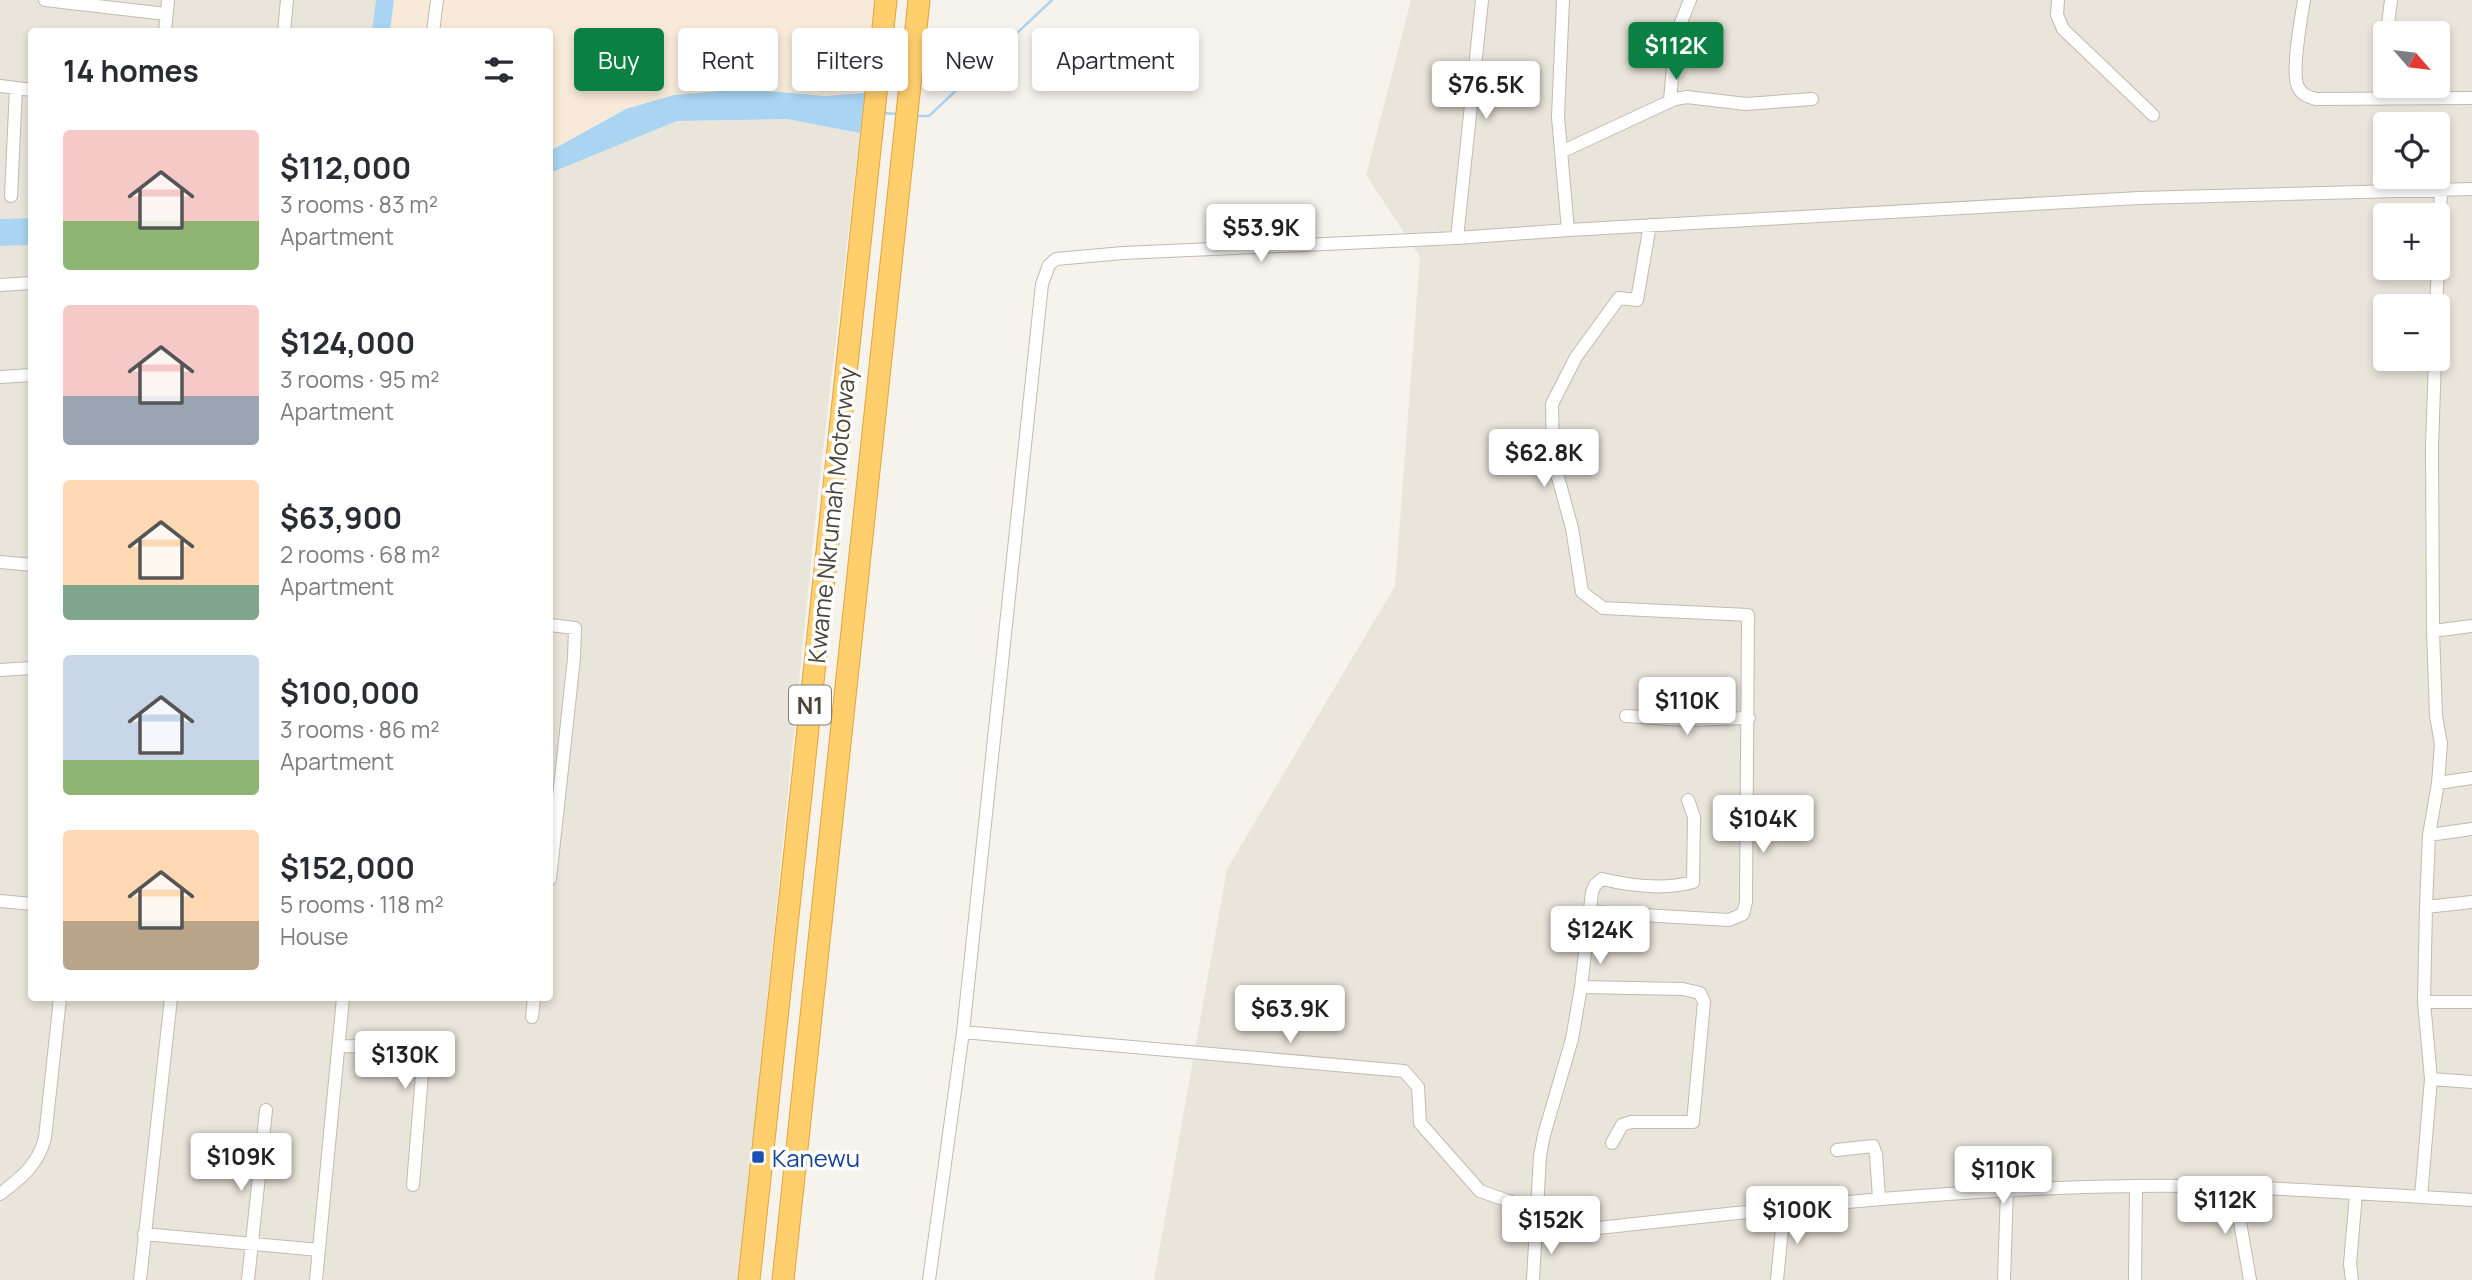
<!DOCTYPE html>
<html lang="en">
<head>
<meta charset="utf-8">
<style>
	:root { --surface:#fff; --page:#f2f2f3; --text:#2b2b33; --muted:#7c7c81; --accent:#0b8043 }
	body { margin:0; font-family:Manrope,sans-serif; background:var(--page); color:var(--text); height:100vh; display:flex; flex-direction:column; font-size:26px; white-space:nowrap }
	* { box-sizing:border-box; margin:0 }
	p { font-size:23px; color:var(--muted) }
	.icon { flex:none; width:38px; height:38px; fill:none; stroke:currentColor; stroke-width:2; stroke-linecap:round; stroke-linejoin:round }
	.map { position:relative; flex:1; overflow:hidden }
	.sheet { position:absolute; left:28px; top:28px; width:525px; height:973px; display:flex; flex-direction:column; background:var(--surface); border-radius:7px; box-shadow:0 4px 10px #0003 }
	.sheet>* { flex:none }
	.top-card { position:absolute; left:574px; top:28px; width:665px; height:63px; display:flex; gap:14px }
	.needle { width:46px; rotate:118deg }
	.fabs { position:absolute; left:2373px; top:21px; display:grid; gap:14px }
	.fabs a { display:grid; place-items:center; width:77px; height:77px; border-radius:7px; background:var(--surface); box-shadow:0 4px 10px #0003; font-size:35px }
	.price { position:absolute; translate:-50% -60px; padding:0 16px; border-radius:7px; background:#fff; color:#222; font-size:23px; line-height:46px; filter:drop-shadow(0 2px 4px #0008) }
	.price::after { content:''; position:absolute; left:50%; top:42px; width:21px; height:16px; margin-left:-10px; background:inherit; clip-path:polygon(0 0,100% 0,50% 100%) }
	.price.on { background:var(--accent); color:#fff }
	ul { padding:0; list-style:none }
	li { display:flex; align-items:center; gap:21px; height:175px; padding:0 35px }
	li span { display:grid; place-items:center; flex:none; width:196px; height:140px; border-radius:7px; color:#555 }
	li>.icon { margin-inline-start:auto }
	span .icon { width:84px; height:84px; fill:#fffc; stroke-width:1 }
	li b { font-size:30px }
	h2 { display:flex; justify-content:space-between; align-items:center; height:84px; padding:0 35px; font-size:30px }
	.tag { padding:0 24px; border-radius:7px; background:var(--surface); box-shadow:0 4px 10px #0003; font-size:24px; line-height:63px }
	.tag.on { background:var(--accent); color:#fff }
	.map>svg:first-child { display:block }
	.residential { fill:#eae5da; fill-rule:evenodd }
	.commercial { fill:#f7ead8 }
	.water { fill:#a9d4f2 }
	.lines { fill:none; stroke-linecap:round; stroke-linejoin:round }
	.stream { stroke:#a9d4f2; stroke-width:2.5 }
	.street-casing { stroke:#c2bbae; stroke-width:14 }
	.highway-casing { stroke:#e0a43c; stroke-width:23 }
	.street { stroke:#fff; stroke-width:12 }
	.highway { stroke:#ffcf6e; stroke-width:21 }
	.transit-dot { fill:#1a4fb4; stroke:#fff; stroke-width:2.5 }
	.labels { text-anchor:middle; dominant-baseline:central; stroke-width:7; stroke-linejoin:round; paint-order:stroke }
	.shield { fill:#fff; stroke:#817c74; stroke-width:2 }
	.shield-label { font-size:23px; font-weight:bold; fill:#4b4439 }
	.street-label { font-size:24px; fill:#4b4439; stroke:#fff }
	.transit-label { font-size:24px; fill:#164399; stroke:#fff; text-anchor:start }
</style>
</head>
<body>
<div class="map">
<svg width="2472" height="1280" viewBox="0 0 2472 1280">
	<rect width="100%" height="100%" fill="#f6f3ec"/>
	<!-- residential -->
	<path class="residential" d="M0 0H376L372 31 32 32 31 218 0 219Z
		M1411 0H2472V1280H1154L1227 869 1395 586 1420 257 1366 175ZM2385 33H2438V86H2385ZM2385 124H2438V177H2385ZM2385 215H2438V268H2385ZM2385 306H2438V359H2385Z
		M787 119 860 133 818 493 739 1280H0V246L32 245V998H550V173L677 121Z"/>
	<!-- commercial -->
	<path class="commercial" d="M394 0H875L865 93 825 96 746 89 626 109 550 151V32H390Z"/>
	<!-- water -->
	<path class="water" d="M376 0H394L390 31H372Z
		M746 89 825 96 865 93 860 133 787 119 677 121 550 173V151L626 109 674 95Z
		M31 218V245L0 246V219Z"/>
	<g class="lines">
		<!-- stream -->
		<path class="stream" d="M881 113 899 114
			M916 116H929L1052 0"/>
		<!-- street casing -->
		<g class="street-casing">
			<path id="street" d="M45 0 166 14
				M1563 0 1558 117 1568 230
				M2058 0 2057 15 2063 29 2153 115
				M2304 0C2301 18 2291 73 2298 87 2302 95 2309 97 2316 99L2472 98
				M165 32 168 0
				M284 32 287 0
				M433 32 437 0
				M2387 33 2391 0
				M0 86 32 90
				M2379 99 2385 46
				M1670 100 1676 35 1690 0
				M1561 152 1675 99 1687 97 1746 104 1812 99
				M11 196 16 88
				M1457 238 1482 0
				M2438 267 2441 189
				M0 285 32 283
				M2436 306 2438 268
				M0 377 32 375
				M0 562 32 565
				M550 625 575 628 574 658 550 879
				M2433 631 2472 626
				M0 670 32 668
				M1626 716 1685 720 1749 718
				M2438 783 2472 778
				M2429 835 2472 829
				M0 901 32 904
				M2426 907 2472 902
				M1590 912 1729 920 1743 914 1746 902 1748 615 1603 608 1582 592 1572 528 1553 459 1552 404 1576 357 1619 298 1637 300 1650 225
				M1581 987 1683 989 1700 993 1704 1002 1693 1122H1631L1622 1125 1612 1143
				M2424 1002H2472
				M532 1017 534 998
				M963 1032 1404 1071 1418 1087 1420 1123 1480 1191 1537 1211
				M338 1046C363 1047 407 1043 423 1062L413 1185
				M2431 1079 2472 1082
				M1837 1150 1873 1146 1876 1154 1879 1198
				M2234 1187 2250 1280
				M0 1194C21 1178 38 1165 45 1138L60 998
				M2421 1197 2431 1079 2424 1002 2426 907 2429 835 2438 783 2441 744 2436 716 2433 631 2432 447 2435 359
				M1536 1231 1580 1230C1764 1210 1948 1188 2134 1186 2246 1184 2360 1194 2472 1200
				M144 1234 319 1250
				M140 1280 171 998
				M248 1280 266 1110
				M316 1280 343 998
				M929 1280 963 1032 1042 284 1049 265 1056 259 1123 253 1457 238 1568 230 2139 198 2472 189
				M1533 1280 1540 1156 1544 1135 1572 1039 1581 987 1592 892 1595 885 1602 879C1631 886 1664 890 1693 882L1694 817 1688 800
				M1777 1280 1784 1209
				M2004 1280 2007 1189
				M2135 1280 2136 1186
				M2352 1280 2350 1264 2356 1194"/>
		</g>
		<!-- highway casing -->
		<g class="highway-casing">
			<path id="highway" d="M749 1280 886 0
				M783 1280 919 0"/>
		</g>
		<!-- street -->
		<use href="#street" class="street"/>
		<!-- highway -->
		<use href="#highway" class="highway"/>
	</g>
	<!-- markers -->
	<rect class="transit-dot" x="751" y="1150" width="14" height="14" rx="3.5"/>
	<g class="labels">
		<!-- shield labels -->
		<rect class="shield" x="789" y="685.5" width="42" height="39" rx="5"/>
		<g class="shield-label">
			<text x="810" y="705">N1</text>
		</g>
		<!-- street labels -->
		<g class="street-label">
			<text transform="translate(831 515) rotate(-84)">Kwame Nkrumah Motorway</text>
		</g>
		<!-- transit labels -->
		<g class="transit-label">
			<text x="772" y="1157">Kanewu</text>
		</g>
	</g>
</svg>
<div class="fabs">
<a><svg class="needle" viewBox="-14 -14 28 28"><path d="M0-13l5 13h-10z" fill="#e53935"/><path d="M0 13l5-13h-10z" fill="#7c7c81"/></svg></a>
<a><svg class="icon" aria-label="locate" viewBox="0 0 24 24"><circle cx="12" cy="12" r="6"/><path d="M12 2v4M12 18v4M2 12h4M18 12h4"/></svg></a>
<a>+</a>
<a>−</a>
</div>
<b class="price on" style="left:1676px;top:82px">$112K</b>
<b class="price" style="left:1486px;top:121px">$76.5K</b>
<b class="price" style="left:1261px;top:264px">$53.9K</b>
<b class="price" style="left:1544px;top:489px">$62.8K</b>
<b class="price" style="left:1687px;top:737px">$110K</b>
<b class="price" style="left:1763px;top:855px">$104K</b>
<b class="price" style="left:1600px;top:966px">$124K</b>
<b class="price" style="left:1290px;top:1045px">$63.9K</b>
<b class="price" style="left:405px;top:1091px">$130K</b>
<b class="price" style="left:241px;top:1193px">$109K</b>
<b class="price" style="left:2003px;top:1206px">$110K</b>
<b class="price" style="left:2225px;top:1236px">$112K</b>
<b class="price" style="left:1797px;top:1246px">$100K</b>
<b class="price" style="left:1551px;top:1256px">$152K</b>
<div class="top-card">
<a class="tag on">Buy</a>
<a class="tag">Rent</a>
<a class="tag">Filters</a>
<a class="tag">New</a>
<a class="tag">Apartment</a>
</div>
<section class="sheet">
<h2>14 homes<svg class="icon" aria-label="filters" viewBox="0 0 24 24"><path d="M4 7h16M4 17h16"/><circle cx="9" cy="7" r="2"/><circle cx="15" cy="17" r="2"/></svg></h2>
<ul>
<li><span style="background:linear-gradient(#f6c9c9 65%,#8fb573 0)"><svg class="icon" aria-label="home" viewBox="0 0 24 24"><path d="M3 11l9-7 9 7M6 9v11h12V9"/></svg></span><div><b>$112,000</b><p>3 rooms · 83 m²</p><p>Apartment</p></div></li>
<li><span style="background:linear-gradient(#f6c9c9 65%,#9aa5b1 0)"><svg class="icon" aria-label="home" viewBox="0 0 24 24"><path d="M3 11l9-7 9 7M6 9v11h12V9"/></svg></span><div><b>$124,000</b><p>3 rooms · 95 m²</p><p>Apartment</p></div></li>
<li><span style="background:linear-gradient(#ffd9b3 75%,#7fa58c 0)"><svg class="icon" aria-label="home" viewBox="0 0 24 24"><path d="M3 11l9-7 9 7M6 9v11h12V9"/></svg></span><div><b>$63,900</b><p>2 rooms · 68 m²</p><p>Apartment</p></div></li>
<li><span style="background:linear-gradient(#c9d6e8 75%,#8fb573 0)"><svg class="icon" aria-label="home" viewBox="0 0 24 24"><path d="M3 11l9-7 9 7M6 9v11h12V9"/></svg></span><div><b>$100,000</b><p>3 rooms · 86 m²</p><p>Apartment</p></div></li>
<li><span style="background:linear-gradient(#ffd9b3 65%,#b9a48a 0)"><svg class="icon" aria-label="home" viewBox="0 0 24 24"><path d="M3 11l9-7 9 7M6 9v11h12V9"/></svg></span><div><b>$152,000</b><p>5 rooms · 118 m²</p><p>House</p></div></li>
</ul>
</section>
</div>
</body>
</html>
